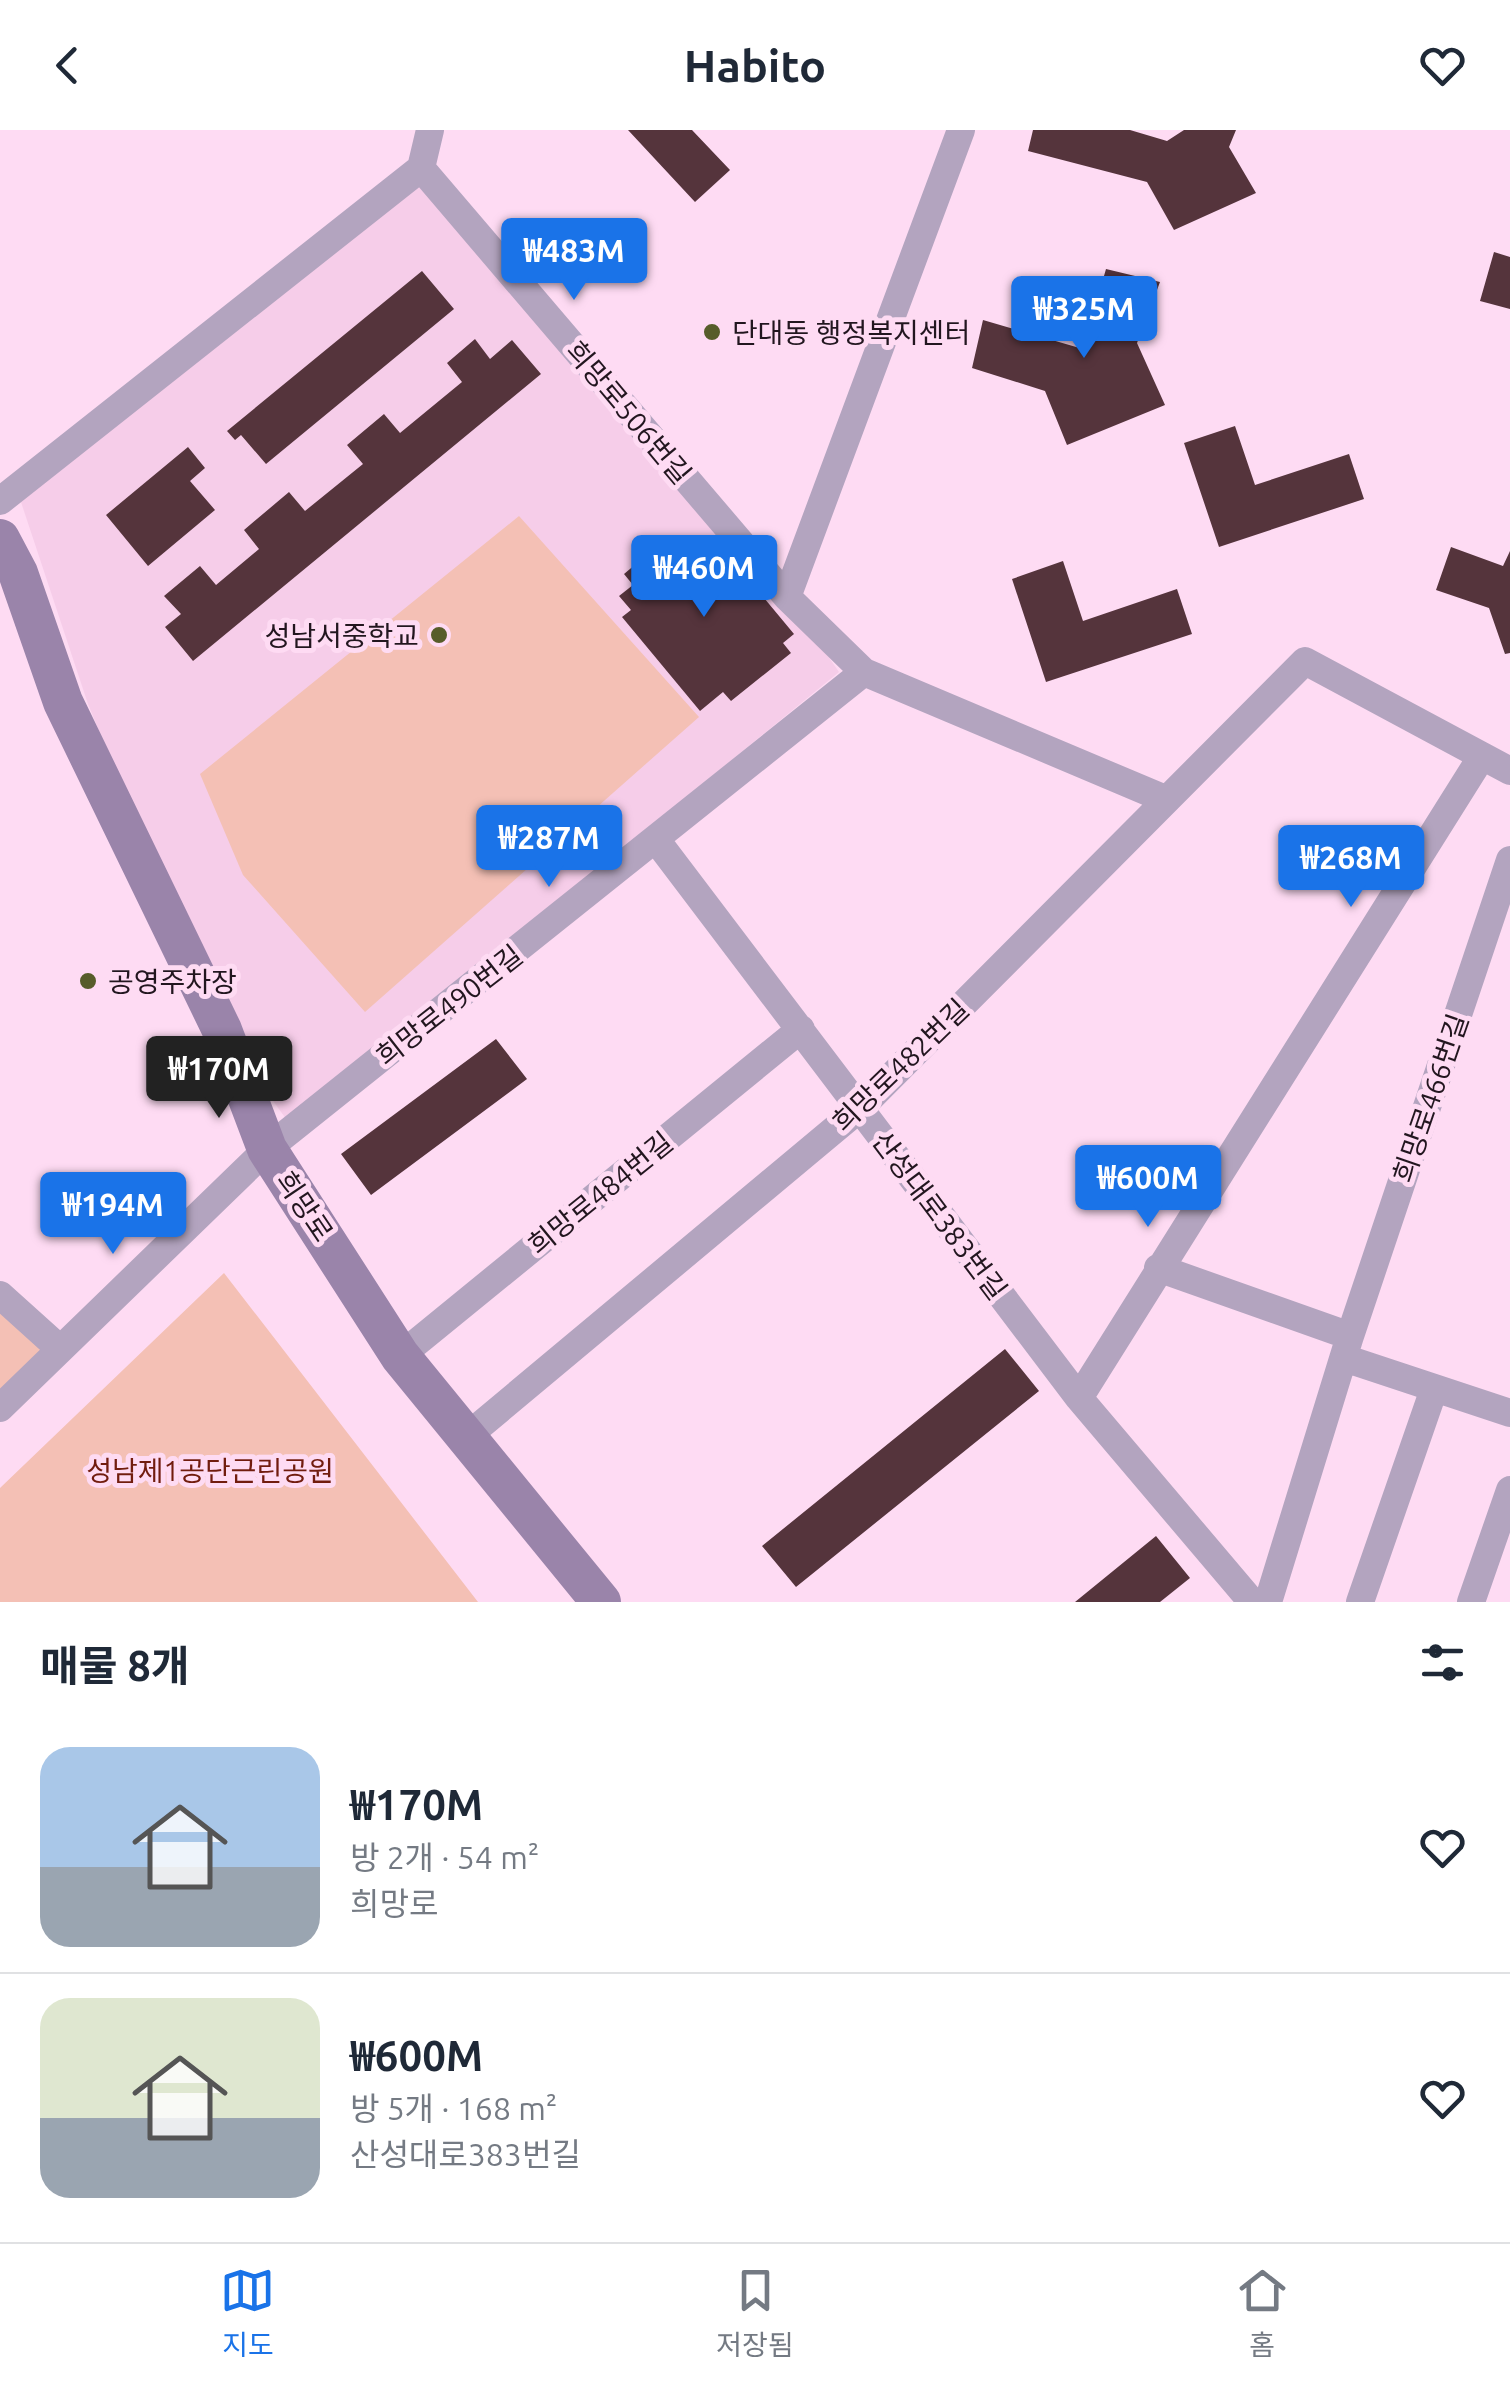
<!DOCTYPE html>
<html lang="ko">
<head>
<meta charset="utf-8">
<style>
	:root { --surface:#fff; --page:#f6f6f7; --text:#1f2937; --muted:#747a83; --line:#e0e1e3; --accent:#1a73e8 }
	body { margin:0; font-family:Ubuntu,"Noto Sans KR",sans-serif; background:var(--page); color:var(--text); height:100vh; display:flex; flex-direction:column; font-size:38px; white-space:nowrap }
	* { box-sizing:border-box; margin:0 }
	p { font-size:32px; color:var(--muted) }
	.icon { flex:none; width:55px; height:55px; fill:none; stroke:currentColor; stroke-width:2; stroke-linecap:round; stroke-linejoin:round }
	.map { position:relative; height:1472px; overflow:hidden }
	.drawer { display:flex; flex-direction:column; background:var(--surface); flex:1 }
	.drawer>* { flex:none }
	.price { position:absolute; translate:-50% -85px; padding:0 22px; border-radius:10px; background:var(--accent); color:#fff; font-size:32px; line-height:65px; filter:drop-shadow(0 2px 5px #0008) }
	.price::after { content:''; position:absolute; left:50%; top:60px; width:30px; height:22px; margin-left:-15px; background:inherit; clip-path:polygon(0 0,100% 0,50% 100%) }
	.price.active { background:#222; color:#fff }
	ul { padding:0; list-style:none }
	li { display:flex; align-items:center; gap:30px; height:250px; padding:0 40px }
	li+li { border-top:2px solid var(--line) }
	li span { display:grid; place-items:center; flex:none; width:280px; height:200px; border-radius:30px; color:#555 }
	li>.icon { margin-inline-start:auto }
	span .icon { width:120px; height:120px; fill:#fffc; stroke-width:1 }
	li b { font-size:42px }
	h2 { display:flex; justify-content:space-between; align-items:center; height:120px; padding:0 40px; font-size:42px }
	header { display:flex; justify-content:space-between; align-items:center; height:130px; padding:0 40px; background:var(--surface); font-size:45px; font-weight:700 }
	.tabs { display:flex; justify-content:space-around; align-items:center; height:140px; border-top:2px solid var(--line); background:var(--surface); font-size:28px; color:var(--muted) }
	.tabs a { display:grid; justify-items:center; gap:5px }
	.tabs .active { color:var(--accent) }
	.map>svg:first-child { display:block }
	.built { fill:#f6cde9 }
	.green { fill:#f4c0b5 }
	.building { fill:#55343c }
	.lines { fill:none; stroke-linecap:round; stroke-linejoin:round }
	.street { stroke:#b3a4bf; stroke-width:28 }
	.secondary { stroke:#9a84aa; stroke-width:40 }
	.poi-dot { fill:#575c2a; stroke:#fedbf3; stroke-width:4 }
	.labels { text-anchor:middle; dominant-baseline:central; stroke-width:10; stroke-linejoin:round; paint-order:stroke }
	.poi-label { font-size:28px; fill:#22161f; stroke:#fedbf3; text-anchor:start }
	.street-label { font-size:28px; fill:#22161f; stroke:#fedbf3 }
	.park-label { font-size:28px; fill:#711c0e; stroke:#fedbf3 }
</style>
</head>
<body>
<header><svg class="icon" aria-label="back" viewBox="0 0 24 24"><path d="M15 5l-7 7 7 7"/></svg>Habito<svg class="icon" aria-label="heart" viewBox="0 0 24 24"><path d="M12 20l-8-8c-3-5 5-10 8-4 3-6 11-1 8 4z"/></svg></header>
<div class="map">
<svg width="1510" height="1472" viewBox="0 0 1510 1472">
	<rect width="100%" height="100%" fill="#fedbf3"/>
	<!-- built -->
	<path class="built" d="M421 38 787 467 839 542 289 993 222 900 88 574 18 363Z"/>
	<!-- green -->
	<path class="green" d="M519 386 699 587 365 882 243 745 200 644Z
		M224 1143 478 1472H0V1358Z
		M0 1180 44 1220 0 1263Z"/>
	<!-- building -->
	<path class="building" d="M628 0H692L730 40 695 72Z
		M1033 0H1130L1167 11 1184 0H1236L1229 17 1256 63 1174 100 1147 52 1028 21Z
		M1494 122 1510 127V179L1480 171Z
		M1106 139 1160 152 1137 213 1165 275 1067 315 1045 261 972 238 983 190 1083 219Z
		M422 141 454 179 266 334 241 305 235 310 227 301Z
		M475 209 490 229 512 210 541 244 193 531 165 497 181 484 164 466 200 436 216 455 259 419 244 400 289 362 305 381 363 334 347 315 384 284 400 303 462 252 447 233Z
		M1235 296 1255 355 1349 324 1364 369 1219 417 1184 313Z
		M188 317 205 338 190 351 215 380 148 436 106 385Z
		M690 407 702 422 716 410 794 504 783 513 791 523 731 571 723 562 700 581 622 487 631 480 619 466 633 455 624 444 667 408 676 419Z
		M1451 417 1503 436 1510 421V523L1505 524 1489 478 1436 460Z
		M1063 431 1083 491 1177 459 1192 504 1046 552 1012 449Z
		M496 909 527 949 371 1065 341 1024Z
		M1005 1219 1039 1261 796 1457 762 1416Z
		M1156 1406 1190 1448 1160 1472H1075Z"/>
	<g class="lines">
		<!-- street -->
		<path class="street" d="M421 38 430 0
			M0 371 421 38 787 467 864 542 1165 669
			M787 467 961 0
			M657 711 1079 1268 1252 1472
			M1158 1138 1350 1206
			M0 1165 60 1219
			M400 1226 801 899
			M1344 1228 1510 1283
			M1079 1268 1482 626
			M0 1278 267 1019 864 542
			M465 1308 859 979 1305 531 1510 641
			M1268 1472 1350 1206 1510 730
			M1360 1472 1434 1259
			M1471 1472 1510 1360"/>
		<!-- secondary -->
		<path class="secondary" d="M0 409 18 443 63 572 222 900 267 1019 400 1226 601 1472"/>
	</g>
	<!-- markers -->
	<g class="poi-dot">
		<circle cx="712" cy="202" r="10"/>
		<circle cx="439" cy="505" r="10"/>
		<circle cx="88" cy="851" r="10"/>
	</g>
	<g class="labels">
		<!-- poi labels -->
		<g class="poi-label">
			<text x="732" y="202">단대동 행정복지센터</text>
			<text x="419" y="505" text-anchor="end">성남서중학교</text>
			<text x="108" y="851">공영주차장</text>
		</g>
		<!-- street labels -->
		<g class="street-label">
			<text transform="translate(629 282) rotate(50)">희망로506번길</text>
			<text transform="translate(449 875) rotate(-38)">희망로490번길</text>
			<text transform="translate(900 935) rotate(-44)">희망로482번길</text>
			<text transform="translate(1430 968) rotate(-71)">희망로466번길</text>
			<text transform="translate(600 1063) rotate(-39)">희망로484번길</text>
			<text transform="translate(305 1076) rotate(56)">희망로</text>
			<text transform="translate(940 1085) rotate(53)">산성대로383번길</text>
		</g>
		<!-- park labels -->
		<g class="park-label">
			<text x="210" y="1340">성남제1공단근린공원</text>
		</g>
	</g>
</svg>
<b class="price" style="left:574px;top:173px">₩483M</b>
<b class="price" style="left:1084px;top:231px">₩325M</b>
<b class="price" style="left:704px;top:490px">₩460M</b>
<b class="price" style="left:549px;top:760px">₩287M</b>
<b class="price" style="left:1351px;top:780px">₩268M</b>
<b class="price active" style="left:219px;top:991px">₩170M</b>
<b class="price" style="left:1148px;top:1100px">₩600M</b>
<b class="price" style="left:113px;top:1127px">₩194M</b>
</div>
<section class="drawer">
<h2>매물 8개<svg class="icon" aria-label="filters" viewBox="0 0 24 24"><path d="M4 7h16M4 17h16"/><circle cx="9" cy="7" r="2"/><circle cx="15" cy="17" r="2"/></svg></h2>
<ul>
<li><span style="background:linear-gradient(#a9c7e8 60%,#9aa5b1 0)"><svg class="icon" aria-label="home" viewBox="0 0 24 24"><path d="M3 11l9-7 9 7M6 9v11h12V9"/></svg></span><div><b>₩170M</b><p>방 2개 · 54 m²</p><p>희망로</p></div><svg class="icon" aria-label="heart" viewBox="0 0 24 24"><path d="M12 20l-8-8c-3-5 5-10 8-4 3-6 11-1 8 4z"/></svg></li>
<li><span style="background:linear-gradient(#dfe7d0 60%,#9aa5b1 0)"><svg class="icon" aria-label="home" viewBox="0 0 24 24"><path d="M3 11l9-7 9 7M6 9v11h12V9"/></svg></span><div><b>₩600M</b><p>방 5개 · 168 m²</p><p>산성대로383번길</p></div><svg class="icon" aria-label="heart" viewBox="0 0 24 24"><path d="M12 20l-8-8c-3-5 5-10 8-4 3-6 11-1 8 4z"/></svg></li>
</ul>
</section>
<nav class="tabs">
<a class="active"><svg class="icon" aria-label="map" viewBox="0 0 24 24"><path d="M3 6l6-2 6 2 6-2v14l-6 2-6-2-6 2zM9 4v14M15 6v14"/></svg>지도</a>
<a><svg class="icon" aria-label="saved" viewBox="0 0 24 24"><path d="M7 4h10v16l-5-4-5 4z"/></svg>저장됨</a>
<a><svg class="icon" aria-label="home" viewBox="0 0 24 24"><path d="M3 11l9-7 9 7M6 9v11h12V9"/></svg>홈</a>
</nav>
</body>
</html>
